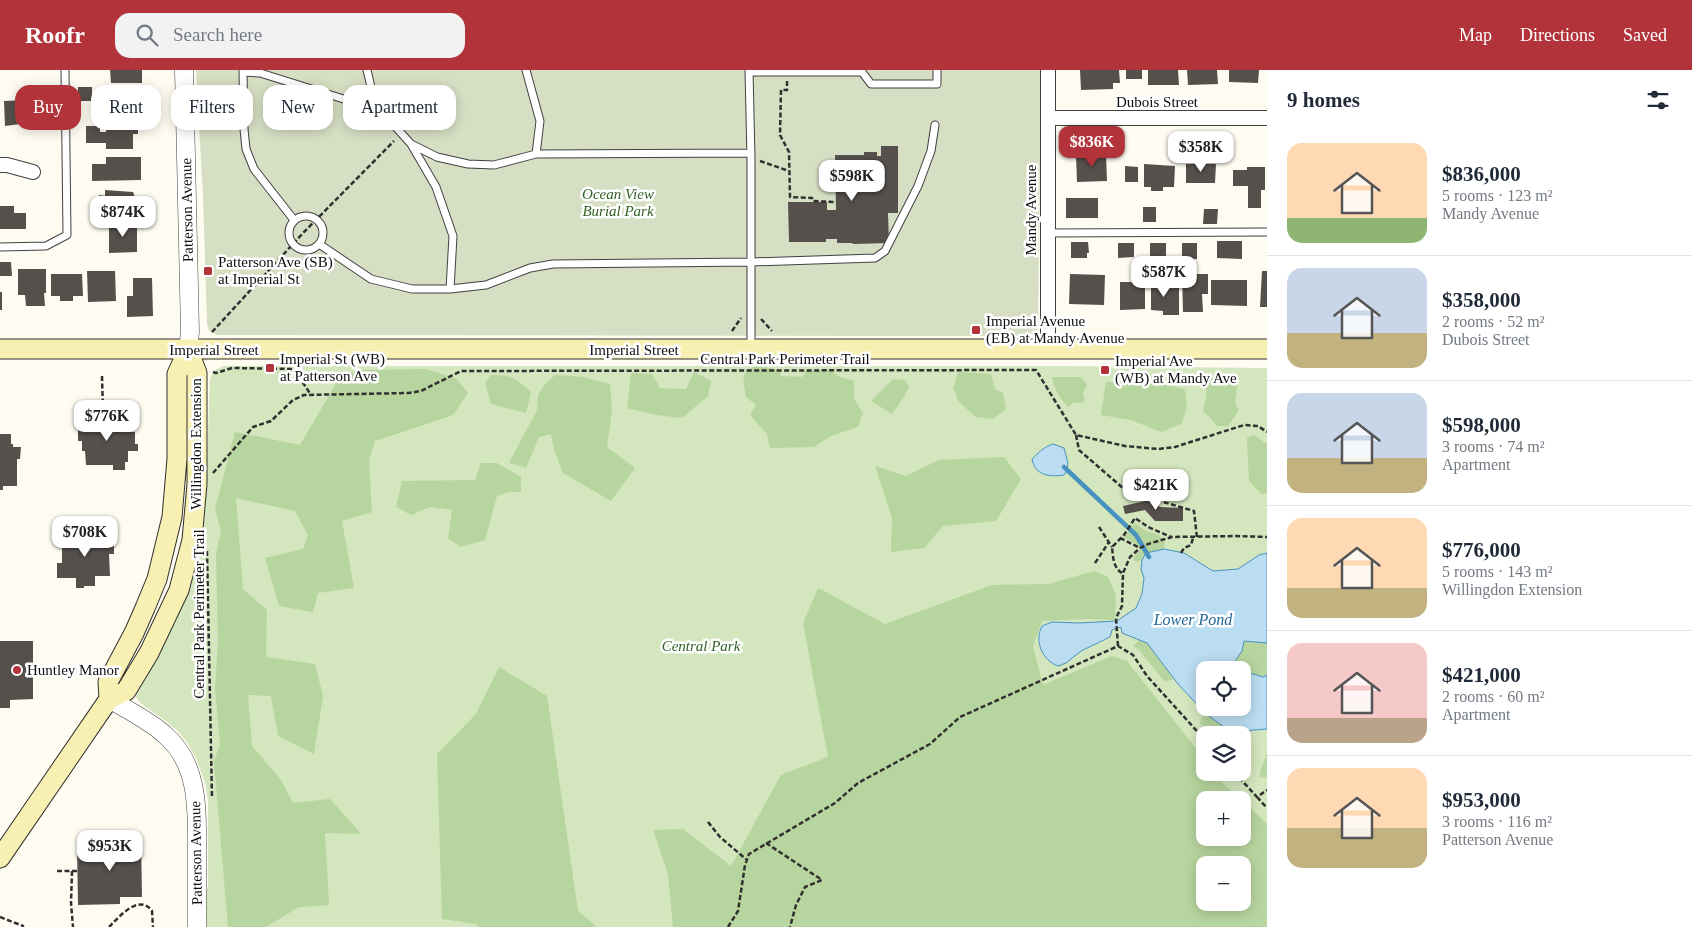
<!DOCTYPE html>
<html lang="en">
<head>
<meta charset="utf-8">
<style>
	:root { --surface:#fff; --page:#f2f2f3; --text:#1f2937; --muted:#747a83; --line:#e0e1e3; --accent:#b2333a }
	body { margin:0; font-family:"Times New Roman",serif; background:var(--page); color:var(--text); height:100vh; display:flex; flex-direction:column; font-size:19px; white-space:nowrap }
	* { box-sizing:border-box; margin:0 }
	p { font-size:16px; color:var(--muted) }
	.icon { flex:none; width:28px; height:28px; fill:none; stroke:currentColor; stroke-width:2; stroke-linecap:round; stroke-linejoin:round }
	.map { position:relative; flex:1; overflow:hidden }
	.drawer { display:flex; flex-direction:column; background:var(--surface); width:425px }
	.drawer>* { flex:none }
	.hud { position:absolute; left:15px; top:15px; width:475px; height:45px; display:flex; gap:10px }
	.tools { position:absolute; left:1196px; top:591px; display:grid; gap:10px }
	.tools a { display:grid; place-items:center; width:55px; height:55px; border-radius:10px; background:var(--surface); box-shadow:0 2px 12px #0003; font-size:25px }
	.price { position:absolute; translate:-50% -42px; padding:0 11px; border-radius:10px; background:#fff; color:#222; font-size:16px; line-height:32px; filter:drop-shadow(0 1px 2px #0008) }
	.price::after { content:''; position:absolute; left:50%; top:30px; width:15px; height:11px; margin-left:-8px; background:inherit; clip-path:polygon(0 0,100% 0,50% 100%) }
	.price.current { background:var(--accent); color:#fff }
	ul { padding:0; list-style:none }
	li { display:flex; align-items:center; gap:15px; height:125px; padding:0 20px }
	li+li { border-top:1px solid var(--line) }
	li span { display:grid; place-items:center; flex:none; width:140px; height:100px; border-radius:15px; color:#555 }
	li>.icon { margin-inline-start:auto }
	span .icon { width:60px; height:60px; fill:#fffc; stroke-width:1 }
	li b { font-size:21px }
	h2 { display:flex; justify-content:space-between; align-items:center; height:60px; padding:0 20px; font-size:21px }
	.pill { padding:0 18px; border-radius:15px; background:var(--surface); box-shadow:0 2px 12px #0003; font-size:18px; line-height:45px }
	.pill.current { background:var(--accent); color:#fff }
	header { display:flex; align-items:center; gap:30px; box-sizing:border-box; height:70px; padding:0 25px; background:var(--accent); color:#fff }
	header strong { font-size:24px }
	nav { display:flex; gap:28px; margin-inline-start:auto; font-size:18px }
	.search { width:350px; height:45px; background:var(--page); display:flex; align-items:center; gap:12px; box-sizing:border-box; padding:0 18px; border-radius:15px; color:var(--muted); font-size:19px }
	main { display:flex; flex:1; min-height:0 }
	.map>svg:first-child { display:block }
	.green { fill:#d3e6bd; fill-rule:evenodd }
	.forest { fill:#b7d59e; fill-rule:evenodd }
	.cemetery { fill:#d6dec3 }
	.water { fill:#baddf1; stroke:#4892c1 }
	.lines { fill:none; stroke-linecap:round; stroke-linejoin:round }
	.stream { stroke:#4892c1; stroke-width:4.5 }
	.building { fill:#56504c }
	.service-casing { stroke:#414141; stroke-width:9 }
	.minor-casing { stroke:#414141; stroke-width:16 }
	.tertiary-casing { stroke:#414141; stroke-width:19 }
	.secondary-casing { stroke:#303030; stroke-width:21 }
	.path { stroke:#303030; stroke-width:2.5; stroke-dasharray:5 2.5; stroke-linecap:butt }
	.service { stroke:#fff; stroke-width:7 }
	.minor { stroke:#fff; stroke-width:14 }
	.tertiary { stroke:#fff; stroke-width:18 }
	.secondary { stroke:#f8efb2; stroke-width:19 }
	.poi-dot { fill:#b2333a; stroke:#fff; stroke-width:2 }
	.labels { text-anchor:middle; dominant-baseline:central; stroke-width:5; stroke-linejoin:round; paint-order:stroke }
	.street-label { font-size:15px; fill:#0e0e0e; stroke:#fff }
	.park-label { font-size:15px; font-style:italic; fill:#326124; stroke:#fff }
	.poi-label { font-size:15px; fill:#0e0e0e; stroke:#fff; text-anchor:start }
	.water-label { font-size:16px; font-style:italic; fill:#226595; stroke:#fff }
</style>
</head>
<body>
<header>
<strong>Roofr</strong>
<div class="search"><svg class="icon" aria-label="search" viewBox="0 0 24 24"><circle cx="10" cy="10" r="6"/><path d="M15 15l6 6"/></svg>Search here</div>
<nav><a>Map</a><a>Directions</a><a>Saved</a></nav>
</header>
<main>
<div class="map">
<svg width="1267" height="857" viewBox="0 0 1267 857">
	<rect width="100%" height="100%" fill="#fefbf1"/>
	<!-- green -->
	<path class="green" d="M224 296H1061L1267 298V857H203L204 824 208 817V730L205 713 196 688 187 672 177 660 156 644 140 633 136 627 135 620 160 581 179 542 192 505 202 467 205 444 210 309C213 301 216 299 224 296ZM1205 600H1242V638H1205ZM1205 665H1242V702H1205ZM1205 730H1242V768H1205ZM1205 795H1242V832H1205Z"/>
	<!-- forest -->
	<path class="forest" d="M760 296 779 300 781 306 802 307 806 301 830 300 840 307 854 311V329L863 343 858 357 831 366 814 377 770 378 767 364 750 345 756 335 746 327C743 310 739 298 760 296Z
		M426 299 457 309 468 323 453 345 375 371 369 390 372 442 342 451 354 518 318 523 313 542 279 536 265 488 303 479 308 465 295 441 236 428 243 519 267 540 266 587 315 594 323 626 314 684 278 666 271 626 248 625 252 676 281 710 293 733 330 729 361 764 325 763 329 835 299 837 266 857H228L214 691 220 674 215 619 218 570 216 484 221 461 215 439 235 362 300 375 341 305 363 300Z
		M694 302 711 311 708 326 682 348 656 345 627 338 631 303 652 304 660 318 686 319Z
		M958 302 991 304 995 319 1003 323 1006 339 993 349 976 347 959 332 953 318Z
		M491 305C511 304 517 310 531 322L526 343 491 334 485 313Z
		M555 305 583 307 610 314 612 341 607 377 635 398 611 431 563 403 554 379 551 364 539 367 526 398 509 393 537 340 538 325 545 314Z
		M1052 307H1081L1087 315 1083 323 1085 332 1073 333 1068 337C1060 329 1054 318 1052 307Z
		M893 309 905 310 909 317 904 327 892 344 871 331Z
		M1207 309 1238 310 1235 332 1239 340 1228 356H1216L1214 352 1203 341 1206 328Z
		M1106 312 1163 313 1185 320 1187 338 1181 354 1161 362 1131 350 1101 345Z
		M1254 365 1267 374V422L1262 425 1249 411 1247 368Z
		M1004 387 1021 409 996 451 943 456 924 478 891 482 892 448 875 396 906 406 939 390Z
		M481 393H497L521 407V422H508L497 426 485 470 461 477 448 468 452 440 430 437 411 445 396 437 402 411 475 410Z
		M1135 453 1144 460 1159 465 1165 472 1164 479 1146 483 1142 490 1136 492 1133 488 1141 479 1140 476 1124 467Z
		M1094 501 1108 507 1116 525 1115 550 1087 549 1042 551 1033 576 1043 615 1112 586 1127 591 1205 690V702L1215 703 1223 713 1241 730H1205V768H1242L1243 731 1267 754V857H673L668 804 653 760 683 759 731 796 781 705 828 687 803 553 818 518 885 554 992 515 1049 514ZM1205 795H1242V832H1205Z
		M1139 570 1147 573 1173 608 1172 610 1164 611 1140 581 1133 576Z
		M1243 571 1267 573V605L1264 607 1243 601 1242 600 1233 599V594L1242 581Z
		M499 597 547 626 578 841 597 857H477V854L442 849 437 684 476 644Z
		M1206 644 1231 662 1235 661 1238 665H1210L1200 654 1201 649Z
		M1267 681V708L1260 707C1259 698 1266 691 1267 681Z"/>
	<!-- cemetery -->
	<path class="cemetery" d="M196 0H1041L1038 259 1035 263 1028 266 217 265 209 261 207 254 203 127Z"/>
	<!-- water -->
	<path class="water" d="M1053 374 1064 378 1068 393 1067 400 1064 405C1050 407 1035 406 1032 389 1039 382 1044 377 1053 374Z
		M1164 479 1184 483 1213 501 1238 499 1259 485 1267 483V573L1244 571 1242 581 1233 594V599L1237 600H1205V638H1242L1243 601 1263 607 1267 605V659L1231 662 1206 644 1178 614 1147 573 1122 563 1121 557 1112 560 1110 567 1081 581 1066 593 1058 596C1042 590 1034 571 1042 556L1052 552 1079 553 1117 551 1136 538 1142 524 1144 508 1141 499 1142 490 1146 483Z"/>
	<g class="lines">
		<!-- stream -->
		<path class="stream" d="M1064 397 1136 465 1149 487"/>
	</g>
	<!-- building -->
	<path class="building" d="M110 0H142V13H111Z
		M1080 0H1119L1120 13H1113V19L1081 20Z
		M1126 0H1142V9H1126Z
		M1148 0H1178L1179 15H1148Z
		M1187 0H1217L1218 14 1188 15Z
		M1229 0H1259L1258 13 1229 12Z
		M78 17H92V31H78Z
		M101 20H137V32H134V37H137V47H110V45H104L105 36H109V31H101Z
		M40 24H56L57 57 32 59V30H40Z
		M27 30 28 53 5 56 4 31Z
		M106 49H138V64H133V79H106V73H86V56H100V62H106Z
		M881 76H898V143H888L889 173 854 174 851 173H837V169H826V172H789L788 132H827V140H836L835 85H864V82H877V86H881Z
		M1106 84 1107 111 1077 112 1076 85Z
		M106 87H141V110L92 111V94H106Z
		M1144 94 1175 96 1174 117H1163V121H1151V117H1144Z
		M1186 94H1216L1215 113H1186Z
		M1125 96 1138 97V112H1125Z
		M1247 97H1265V120H1261V138H1248V116H1233V100H1247Z
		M105 120 133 122 137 133 134 140H119V147H98L99 125 105 126Z
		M1066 128H1098V148H1066Z
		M0 136H14V143H26V159H0Z
		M1143 137H1156V152H1143Z
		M1204 139H1218L1217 154H1203Z
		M109 154H137V182L109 183Z
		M1217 171H1242V189L1217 188Z
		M1071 172H1088L1089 183H1087V188H1071Z
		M1118 173H1134V187L1118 188Z
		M1150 173H1166V190H1150Z
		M1182 173H1197V189L1182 190Z
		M0 192H11L12 206H0Z
		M18 199H46V223H44L45 236H26L25 225H18Z
		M87 201H115L116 231 88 232Z
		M1262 201H1267V237H1260Z
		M51 204H82L83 226H73V231H60V226H51Z
		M1070 204 1105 205 1104 235 1069 234Z
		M1182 204H1208V224H1202L1203 242H1183Z
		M133 208H152L153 246 127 247V226H133Z
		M1151 209H1164V218H1179V245H1163V241L1151 240Z
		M1211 210H1247V236L1211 235Z
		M1120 212H1145V239L1120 240Z
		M0 222H2V240H0Z
		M90 342H104V347H124V362H135V374H138V381H128V392H125V400H113V395H86L85 381H82V371H78V359H90Z
		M0 364H11V374H13V377H21L20 389H17V416H3V420H0Z
		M1148 426 1160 437 1183 438V451H1155L1145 440 1125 444 1123 436 1145 431Z
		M88 460H101V469H106V473H114V484H109L110 506H95V516H84V518H76V508H57V493H62V466H76V462H88Z
		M0 571H33V629L10 630V638H0Z
		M102 768H141L142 827H120V834L78 835 77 776H102Z"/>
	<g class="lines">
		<!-- service casing -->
		<g class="service-casing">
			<path id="service" d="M243 0 244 59 246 79 254 99 294 150
				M367 0 375 34 411 74 437 87 468 94 494 95 536 84 751 83
				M526 0 540 51 536 84
				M749 0 751 89V277
				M244 2 260 3 350 31 375 34
				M749 2H862L871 14H937V0
				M411 74 436 117 453 166 450 219
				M289 163a17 17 0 1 1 34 0a17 17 0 1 1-34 0Z
				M1048 163 1267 162
				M319 174 371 209 412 219H450L486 215 530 198 553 194 751 192 875 188 885 181 918 116 931 81 935 55
				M0 177 46 176 67 165 65 0"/>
		</g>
		<!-- minor casing -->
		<g class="minor-casing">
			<path id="minor" d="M1048 0V279
				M1048 48H1267
				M0 95H7L33 102"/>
		</g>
		<!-- tertiary casing -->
		<g class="tertiary-casing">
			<path id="tertiary" d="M184 0 190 262 188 280
				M109 629C128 640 148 650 164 664 200 694 197 742 197 784 197 809 197 833 197 857"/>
		</g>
		<!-- secondary casing -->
		<g class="secondary-casing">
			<path id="secondary" d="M0 279H1267
				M109 629 108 612 134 563 145 538 157 509 172 447 177 389V304L188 280
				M0 788 109 629 126 621 149 583 179 520 192 470 197 414V303L188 280"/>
		</g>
		<!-- path -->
		<path class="path" d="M787 11V20H781L780 65 789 82 790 127 812 128 813 131 834 132
			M760 91 789 101
			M761 249 772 261
			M732 261 741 248
			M212 262 304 162 394 71
			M213 302 216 303 232 298 294 299 311 325
			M102 306 103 342
			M1076 365 1079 380 1124 419 1151 420 1160 431 1194 441 1197 468
			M213 403 253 357 271 351 293 330 304 325 409 323 421 321 461 301 1036 300 1076 365 1125 376 1158 379 1175 377 1244 355 1258 356 1267 362
			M1099 457 1112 477
			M1120 468 1140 478
			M207 481 212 728
			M1181 483 1184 478 1191 475 1193 468
			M1095 493 1109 472
			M1122 503C1113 498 1113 486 1112 477L1124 465 1135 448 1148 457 1171 467
			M1118 576 1116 548 1122 536 1123 503 1130 487 1140 478 1148 474 1172 467 1236 466 1267 467
			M1234 702 1257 727 1267 720
			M1257 727 1267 738
			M708 752 720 767 747 790
			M766 773 822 810 805 817 796 835 790 857
			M57 801H78
			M72 801 71 833 73 857
			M0 847 23 856V857
			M109 857C119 847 139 823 152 841L153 857
			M728 857 738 841 745 795 749 784 835 733 858 713 930 674 960 647 1118 576 1133 585 1147 606 1205 670"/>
		<!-- service -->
		<use href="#service" class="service"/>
		<!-- minor -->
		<use href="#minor" class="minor"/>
		<!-- tertiary -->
		<use href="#tertiary" class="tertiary"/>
		<!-- secondary -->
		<use href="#secondary" class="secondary"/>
	</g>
	<!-- markers -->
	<g class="poi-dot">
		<rect x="203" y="196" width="10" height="10" rx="2.5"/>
		<rect x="971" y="255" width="10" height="10" rx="2.5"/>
		<rect x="265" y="293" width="10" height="10" rx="2.5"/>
		<rect x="1100" y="295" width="10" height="10" rx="2.5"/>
		<circle cx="17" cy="600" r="5"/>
	</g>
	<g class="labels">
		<!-- street labels -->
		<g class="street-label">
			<text x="1157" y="32">Dubois Street</text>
			<text transform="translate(187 140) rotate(-91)">Patterson Avenue</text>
			<text transform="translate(1031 140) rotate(-90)">Mandy Avenue</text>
			<text x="214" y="280">Imperial Street</text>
			<text x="634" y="280">Imperial Street</text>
			<text x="785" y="289">Central Park Perimeter Trail</text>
			<text transform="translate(196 374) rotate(-90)">Willingdon Extension</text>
			<text transform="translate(199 544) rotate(-90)">Central Park Perimeter Trail</text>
			<text transform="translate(196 783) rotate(-91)">Patterson Avenue</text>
		</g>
		<!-- park labels -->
		<g class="park-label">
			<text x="618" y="124">Ocean View<tspan x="618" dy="17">Burial Park</tspan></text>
			<text x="701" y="576">Central Park</text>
		</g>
		<!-- poi labels -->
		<g class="poi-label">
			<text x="218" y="192">Patterson Ave (SB)<tspan x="218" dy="17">at Imperial St</tspan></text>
			<text x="986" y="251">Imperial Avenue<tspan x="986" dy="17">(EB) at Mandy Avenue</tspan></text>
			<text x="280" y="289">Imperial St (WB)<tspan x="280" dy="17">at Patterson Ave</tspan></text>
			<text x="1115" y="291">Imperial Ave<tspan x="1115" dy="17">(WB) at Mandy Ave</tspan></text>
			<text x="27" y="600">Huntley Manor</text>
		</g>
		<!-- water labels -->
		<g class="water-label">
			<text x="1193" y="549">Lower Pond</text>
		</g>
	</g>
</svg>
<div class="tools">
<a><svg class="icon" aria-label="locate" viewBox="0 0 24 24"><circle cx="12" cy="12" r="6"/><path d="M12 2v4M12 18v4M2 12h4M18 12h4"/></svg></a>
<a><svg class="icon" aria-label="layers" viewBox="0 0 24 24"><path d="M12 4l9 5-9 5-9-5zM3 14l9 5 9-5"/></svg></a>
<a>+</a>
<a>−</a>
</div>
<b class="price current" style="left:1092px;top:98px">$836K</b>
<b class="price" style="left:1201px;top:103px">$358K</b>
<b class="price" style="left:852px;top:132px">$598K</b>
<b class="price" style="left:123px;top:168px">$874K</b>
<b class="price" style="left:1164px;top:228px">$587K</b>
<b class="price" style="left:107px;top:372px">$776K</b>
<b class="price" style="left:1156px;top:441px">$421K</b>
<b class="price" style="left:85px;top:488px">$708K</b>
<b class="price" style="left:110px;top:802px">$953K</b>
<div class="hud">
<a class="pill current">Buy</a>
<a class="pill">Rent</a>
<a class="pill">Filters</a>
<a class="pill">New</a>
<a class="pill">Apartment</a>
</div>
</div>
<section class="drawer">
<h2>9 homes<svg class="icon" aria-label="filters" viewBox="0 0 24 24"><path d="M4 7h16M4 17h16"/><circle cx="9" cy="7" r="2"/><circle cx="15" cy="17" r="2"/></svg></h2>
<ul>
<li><span style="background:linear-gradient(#ffd9b3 75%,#8fb573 0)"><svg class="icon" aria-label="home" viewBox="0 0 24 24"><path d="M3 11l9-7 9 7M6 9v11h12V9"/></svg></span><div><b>$836,000</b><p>5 rooms · 123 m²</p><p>Mandy Avenue</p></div></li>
<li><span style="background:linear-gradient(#c9d6e8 65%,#c2b280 0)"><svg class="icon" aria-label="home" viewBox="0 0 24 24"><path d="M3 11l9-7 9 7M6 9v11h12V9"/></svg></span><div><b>$358,000</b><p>2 rooms · 52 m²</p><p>Dubois Street</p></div></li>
<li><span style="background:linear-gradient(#c9d6e8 65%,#c2b280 0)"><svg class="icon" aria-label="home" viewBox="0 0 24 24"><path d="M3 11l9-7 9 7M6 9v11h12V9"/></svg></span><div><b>$598,000</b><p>3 rooms · 74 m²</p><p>Apartment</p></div></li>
<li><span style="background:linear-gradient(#ffd9b3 70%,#c2b280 0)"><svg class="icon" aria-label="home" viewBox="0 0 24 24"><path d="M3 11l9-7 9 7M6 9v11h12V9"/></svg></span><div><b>$776,000</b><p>5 rooms · 143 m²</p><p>Willingdon Extension</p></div></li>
<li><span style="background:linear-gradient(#f6c9c9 75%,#b9a48a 0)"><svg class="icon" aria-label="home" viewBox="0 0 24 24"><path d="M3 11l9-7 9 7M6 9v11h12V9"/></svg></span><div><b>$421,000</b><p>2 rooms · 60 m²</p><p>Apartment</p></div></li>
<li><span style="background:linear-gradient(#ffd9b3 60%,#c2b280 0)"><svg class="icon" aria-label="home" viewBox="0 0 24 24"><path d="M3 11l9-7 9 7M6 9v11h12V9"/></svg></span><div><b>$953,000</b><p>3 rooms · 116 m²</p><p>Patterson Avenue</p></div></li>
</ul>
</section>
</main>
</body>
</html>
